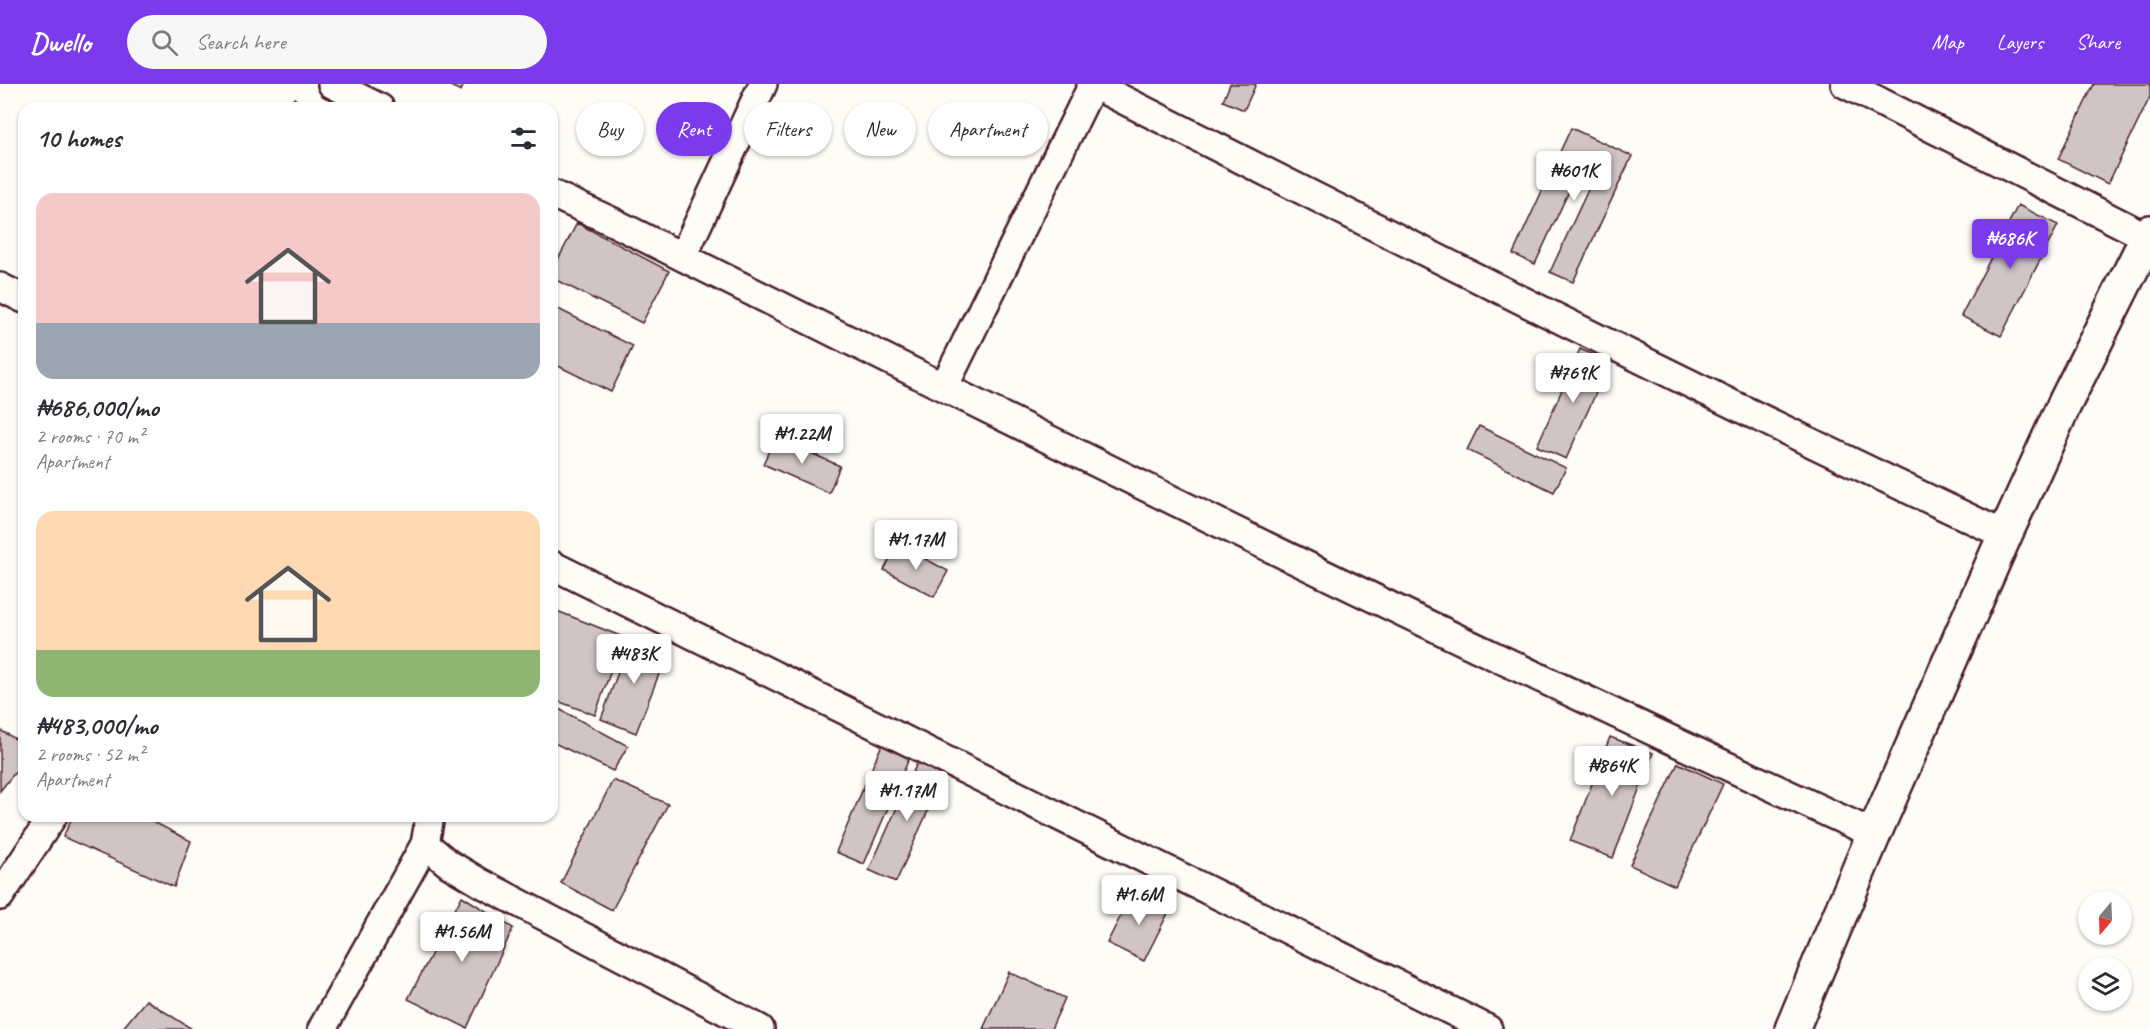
<!DOCTYPE html>
<html lang="en">
<head>
<meta charset="utf-8">
<style>
	:root { --surface:#fff; --page:#f7f7f7; --text:#2b2b33; --muted:#7c7c81; --accent:#7c3aed }
	body { margin:0; font-family:Caveat,sans-serif; background:var(--page); color:var(--text); height:100vh; display:flex; flex-direction:column; font-size:22px; white-space:nowrap }
	* { box-sizing:border-box; margin:0 }
	p { font-size:20px; color:var(--muted) }
	.icon { flex:none; width:33px; height:33px; fill:none; stroke:currentColor; stroke-width:2; stroke-linecap:round; stroke-linejoin:round }
	.map { position:relative; flex:1; overflow:hidden }
	.side { position:absolute; left:18px; top:18px; width:540px; height:720px; display:flex; flex-direction:column; background:var(--surface); border-radius:18px; box-shadow:0 2px 4px #0004 }
	.side>* { flex:none }
	.banner { position:absolute; left:576px; top:18px; width:570px; height:54px; display:flex; gap:12px }
	.needle { width:39px; rotate:199deg }
	.buttons { position:absolute; left:2078px; top:807px; display:grid; gap:12px }
	.buttons a { display:grid; place-items:center; width:54px; height:54px; border-radius:50%; background:var(--surface); box-shadow:0 2px 4px #0004; font-size:30px }
	.price { position:absolute; translate:-50% -51px; padding:0 14px; border-radius:6px; background:#fff; color:#222; font-size:20px; line-height:39px; filter:drop-shadow(0 2px 3px #0008) }
	.price::after { content:''; position:absolute; left:50%; top:36px; width:18px; height:14px; margin-left:-9px; background:inherit; clip-path:polygon(0 0,100% 0,50% 100%) }
	.price.active { background:var(--accent); color:#fff }
	ul { padding:0; list-style:none }
	li { display:grid; align-content:center; gap:12px; height:318px; padding:0 18px }
	li span { display:grid; place-items:center; height:186px; border-radius:18px; color:#555 }
	li>.icon { margin-inline-start:auto }
	span .icon { width:108px; height:108px; fill:#fffc; stroke-width:1 }
	li b { font-size:26px }
	h2 { display:flex; justify-content:space-between; align-items:center; height:72px; padding:0 18px; font-size:26px }
	.tag { padding:0 21px; border-radius:27px; background:var(--surface); box-shadow:0 2px 4px #0004; font-size:21px; line-height:54px }
	.tag.active { background:var(--accent); color:#fff }
	header { display:flex; align-items:center; gap:36px; box-sizing:border-box; height:84px; padding:0 30px; background:var(--accent); color:#fff }
	header strong { font-size:28px }
	nav { display:flex; gap:33px; margin-inline-start:auto; font-size:21px }
	.search { width:420px; height:54px; background:var(--page); display:flex; align-items:center; gap:15px; box-sizing:border-box; padding:0 21px; border-radius:33px; color:var(--muted); font-size:22px }
	.map>svg:first-child { display:block }
	.building { fill:#d0c5c4; stroke:#4a1f2b; stroke-width:1.5 }
	.lines { fill:none; stroke-linecap:round; stroke-linejoin:round }
	.street-casing { stroke:#4a1f2b; stroke-width:32 }
	.secondary-casing { stroke:#4a1f2b; stroke-width:38 }
	.street { stroke:#fdfcf7; stroke-width:27 }
	.secondary { stroke:#fdfcf7; stroke-width:33 }
</style>
</head>
<body>
<header>
<strong>Dwello</strong>
<div class="search"><svg class="icon" aria-label="search" viewBox="0 0 24 24"><circle cx="10" cy="10" r="6"/><path d="M15 15l6 6"/></svg>Search here</div>
<nav><a>Map</a><a>Layers</a><a>Share</a></nav>
</header>
<div class="map">
<svg width="2150" height="945" viewBox="0 0 2150 945">
	<rect width="100%" height="100%" fill="#fdfcf7"/>
	<filter id="ink" filterUnits="userSpaceOnUse"><feTurbulence type="fractalNoise" baseFrequency=".0167" numOctaves="2"/><feDisplacementMap in="SourceGraphic" scale="12" xChannelSelector="R" yChannelSelector="G"/><feConvolveMatrix kernelMatrix="1 2 1 2 8 2 1 2 1" color-interpolation-filters="sRGB"/></filter>
	<g filter="url(#ink)">
		<!-- building -->
		<path class="building" d="M446 0H464L461 7Z
			M1230 0H1256L1244 26 1223 17Z
			M2094 0H2150V13L2108 100 2058 75Z
			M294 14 308 24H289Z
			M1571 44 1632 72 1573 198 1550 188 1598 84 1583 77 1535 180 1513 170Z
			M2018 121 2058 141 2001 252 1961 232Z
			M577 139 669 187 642 239 552 194V187Z
			M552 222 633 262 611 308 552 279Z
			M1580 265 1610 278 1566 375 1537 362Z
			M1479 342 1566 384 1554 408 1467 366Z
			M775 353 840 382 829 409 763 380Z
			M898 460 948 487 934 513 884 486Z
			M552 525 623 553 595 631 552 615Z
			M631 553 668 567 636 649 601 635Z
			M557 624 628 662 613 687 552 658V637Z
			M0 646 24 660V677L0 707Z
			M1610 653 1653 669 1613 774 1570 757Z
			M883 658 911 670 864 780 836 768Z
			M918 677 945 689 896 798 869 786Z
			M1678 679 1723 700 1675 802 1630 781Z
			M613 696 668 720 612 826 561 799Z
			M73 732H142L191 757 174 803 63 753Z
			M1134 806 1170 825 1144 877 1107 859Z
			M462 812 513 844 467 944 408 915Z
			M1009 888 1065 914 1051 945H983Z
			M146 916 192 945H122Z"/>
		<g class="lines">
			<!-- street casing -->
			<g class="street-casing">
				<path id="street" d="M332 0 380 24
					M1092 0C1395 153 1698 307 2005 451
					M1845 0 2147 153
					M552 110 611 137C1029 347 1449 555 1874 750
					M683 172 763 0
					M0 203 24 215
					M944 303 1093 0
					M552 481 1488 945
					M430 732 425 760 449 780 481 799 760 945
					M0 812 53 732
					M322 945 425 760"/>
			</g>
			<!-- secondary casing -->
			<g class="secondary-casing">
				<path id="secondary" d="M1792 945 1874 750 2005 451 2064 321 2150 148"/>
			</g>
			<!-- street -->
			<use href="#street" class="street"/>
			<!-- secondary -->
			<use href="#secondary" class="secondary"/>
		</g>
	</g>
</svg>
<div class="buttons">
<a><svg class="needle" viewBox="-14 -14 28 28"><path d="M0-13l5 13h-10z" fill="#e53935"/><path d="M0 13l5-13h-10z" fill="#7c7c81"/></svg></a>
<a><svg class="icon" aria-label="layers" viewBox="0 0 24 24"><path d="M12 4l9 5-9 5-9-5zM3 14l9 5 9-5"/></svg></a>
</div>
<b class="price" style="left:1574px;top:118px">₦601K</b>
<b class="price active" style="left:2010px;top:186px">₦686K</b>
<b class="price" style="left:1573px;top:320px">₦769K</b>
<b class="price" style="left:802px;top:381px">₦1.22M</b>
<b class="price" style="left:916px;top:487px">₦1.17M</b>
<b class="price" style="left:634px;top:601px">₦483K</b>
<b class="price" style="left:1612px;top:713px">₦864K</b>
<b class="price" style="left:907px;top:738px">₦1.17M</b>
<b class="price" style="left:1139px;top:842px">₦1.6M</b>
<b class="price" style="left:462px;top:879px">₦1.56M</b>
<div class="banner">
<a class="tag">Buy</a>
<a class="tag active">Rent</a>
<a class="tag">Filters</a>
<a class="tag">New</a>
<a class="tag">Apartment</a>
</div>
<section class="side">
<h2>10 homes<svg class="icon" aria-label="filters" viewBox="0 0 24 24"><path d="M4 7h16M4 17h16"/><circle cx="9" cy="7" r="2"/><circle cx="15" cy="17" r="2"/></svg></h2>
<ul>
<li><span style="background:linear-gradient(#f6c9c9 70%,#9aa5b1 0)"><svg class="icon" aria-label="home" viewBox="0 0 24 24"><path d="M3 11l9-7 9 7M6 9v11h12V9"/></svg></span><div><b>₦686,000/mo</b><p>2 rooms · 70 m²</p><p>Apartment</p></div></li>
<li><span style="background:linear-gradient(#ffd9b3 75%,#8fb573 0)"><svg class="icon" aria-label="home" viewBox="0 0 24 24"><path d="M3 11l9-7 9 7M6 9v11h12V9"/></svg></span><div><b>₦483,000/mo</b><p>2 rooms · 52 m²</p><p>Apartment</p></div></li>
</ul>
</section>
</div>
</body>
</html>
